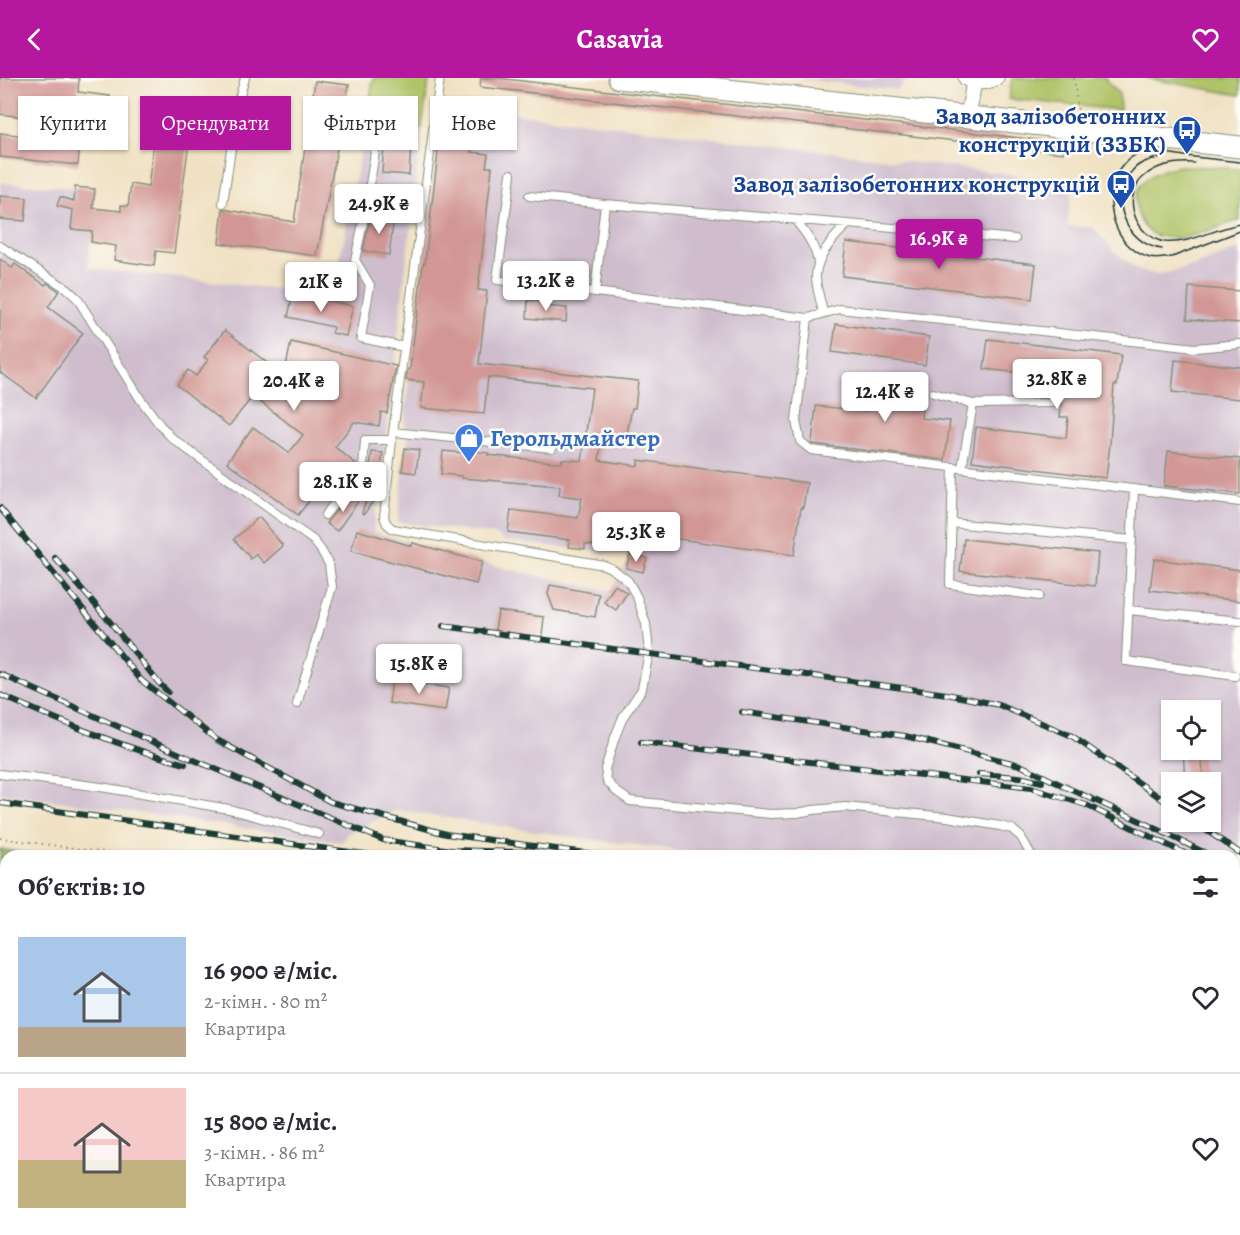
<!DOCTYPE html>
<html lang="uk">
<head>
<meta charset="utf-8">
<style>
	:root { --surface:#fff; --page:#f2f2f3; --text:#2b2b33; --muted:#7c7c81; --line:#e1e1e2; --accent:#b5179e }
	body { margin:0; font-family:Alegreya,serif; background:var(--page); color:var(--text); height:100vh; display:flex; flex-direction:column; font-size:22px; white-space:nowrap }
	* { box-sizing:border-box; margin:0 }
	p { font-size:20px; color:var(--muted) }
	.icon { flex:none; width:33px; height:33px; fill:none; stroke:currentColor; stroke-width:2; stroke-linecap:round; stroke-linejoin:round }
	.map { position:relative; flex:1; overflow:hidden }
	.details { position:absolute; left:0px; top:772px; width:1240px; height:386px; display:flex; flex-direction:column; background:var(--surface); border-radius:18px 18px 0 0; box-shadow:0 2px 4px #0004 }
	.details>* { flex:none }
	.guide { position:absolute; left:18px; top:18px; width:600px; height:54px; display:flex; gap:12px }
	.fabs { position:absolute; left:1161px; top:622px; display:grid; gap:12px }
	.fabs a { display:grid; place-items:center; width:60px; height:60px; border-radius:0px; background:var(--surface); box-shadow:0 2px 4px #0004; font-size:30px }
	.price { position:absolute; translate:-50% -51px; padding:0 14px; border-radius:6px; background:#fff; color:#222; font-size:20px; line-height:39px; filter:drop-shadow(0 2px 3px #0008) }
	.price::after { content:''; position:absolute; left:50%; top:36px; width:18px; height:14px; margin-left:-9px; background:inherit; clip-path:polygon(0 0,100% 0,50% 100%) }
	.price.selected { background:var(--accent); color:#fff }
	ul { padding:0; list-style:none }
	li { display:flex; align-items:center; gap:18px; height:150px; padding:0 18px }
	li+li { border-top:2px solid var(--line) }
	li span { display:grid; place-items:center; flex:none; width:168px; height:120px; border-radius:0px; color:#555 }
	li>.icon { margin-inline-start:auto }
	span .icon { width:72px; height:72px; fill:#fffc; stroke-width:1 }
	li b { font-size:26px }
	h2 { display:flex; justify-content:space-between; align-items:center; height:72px; padding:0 18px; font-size:26px }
	.chip { padding:0 21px; border-radius:0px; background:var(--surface); box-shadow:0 2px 4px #0004; font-size:21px; line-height:54px }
	.chip.selected { background:var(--accent); color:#fff }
	header { display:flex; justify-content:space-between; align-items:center; height:78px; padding:0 18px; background:var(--accent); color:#fff; font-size:27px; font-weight:600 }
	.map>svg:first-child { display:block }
	.industrial { fill:#cfbdce; fill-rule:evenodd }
	.green { fill:#b1c367; stroke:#68804e; stroke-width:1.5 }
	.forest { fill:#8ca95c; stroke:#567348; stroke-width:1.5 }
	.building { fill:#d29794 }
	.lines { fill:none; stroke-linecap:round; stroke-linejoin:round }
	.lane-casing { stroke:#888f7c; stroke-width:10 }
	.street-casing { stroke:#888f7c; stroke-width:17 }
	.secondary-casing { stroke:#888f7c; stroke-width:23 }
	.path { stroke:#888f7c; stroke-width:2; stroke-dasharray:1.5 4.5; stroke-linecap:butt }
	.lane { stroke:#fff; stroke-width:8 }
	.street { stroke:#fff; stroke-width:15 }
	.secondary { stroke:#fff; stroke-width:21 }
	.tram { stroke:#1f3d34; stroke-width:1.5 }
	.rail-casing { stroke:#1f3d34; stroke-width:6 }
	.rail { stroke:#fdfcf7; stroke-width:4; stroke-dasharray:11; stroke-linecap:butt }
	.labels { text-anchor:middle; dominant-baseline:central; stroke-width:5; stroke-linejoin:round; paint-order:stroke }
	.transit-label { font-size:24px; font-weight:bold; fill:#164399; stroke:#fdfcf7; text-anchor:end }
	.shop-label { font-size:24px; font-weight:bold; fill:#366cbe; stroke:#fdfcf7; text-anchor:start }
</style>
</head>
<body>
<header><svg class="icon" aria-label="back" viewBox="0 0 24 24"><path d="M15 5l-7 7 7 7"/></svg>Casavia<svg class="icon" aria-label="heart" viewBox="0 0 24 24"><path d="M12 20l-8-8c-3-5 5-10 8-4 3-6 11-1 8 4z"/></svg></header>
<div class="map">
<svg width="1240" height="1157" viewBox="0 0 1240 1157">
	<rect width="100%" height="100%" fill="#fdfcf7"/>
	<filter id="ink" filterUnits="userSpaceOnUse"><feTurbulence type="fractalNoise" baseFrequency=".0167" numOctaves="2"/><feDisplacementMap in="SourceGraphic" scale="12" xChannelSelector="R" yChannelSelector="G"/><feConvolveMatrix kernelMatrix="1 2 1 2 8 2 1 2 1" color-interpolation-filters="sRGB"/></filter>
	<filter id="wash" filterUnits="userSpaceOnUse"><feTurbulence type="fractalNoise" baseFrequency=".008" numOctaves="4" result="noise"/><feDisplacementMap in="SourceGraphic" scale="24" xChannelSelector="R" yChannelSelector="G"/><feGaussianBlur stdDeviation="1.35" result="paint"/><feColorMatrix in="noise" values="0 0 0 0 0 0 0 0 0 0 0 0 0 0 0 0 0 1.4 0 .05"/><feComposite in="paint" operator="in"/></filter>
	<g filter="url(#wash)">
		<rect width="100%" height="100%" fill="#f0e1c3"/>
		<!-- industrial -->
		<path class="industrial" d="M790 0H907L898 12Z
			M446 27 1073 104 1067 148 1094 150 1114 173 1137 192 1158 197 1195 188 1240 171V845L1235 844 1234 778H722L580 760 397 732 349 755 342 764 0 715V105L95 111 88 190 333 217 367 43 422 50 384 376 373 454 511 492 610 513 632 477 505 463 496 457 398 444 405 371 407 370 410 351 404 346 409 302 436 82 459 72 449 45 444 41ZM1198 625 1199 633H1210V672H1201L1204 705H1210V744H1172V705H1185L1183 672H1172V633H1180V626Z"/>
		<!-- green -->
		<path class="green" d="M373 0H428L429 1 422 50 367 43Z
			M1012 0H1106V2L1119 16 1120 32 1009 21Z
			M1146 0H1240V17Z
			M1179 88 1214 89 1240 91V142C1223 147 1190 161 1173 160 1167 160 1156 158 1151 155 1137 145 1130 119 1142 105 1149 96 1168 90 1179 88Z"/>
		<!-- forest -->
		<path class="forest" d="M0 771 44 778H6V1152H1234L1235 946 1240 947V1157H0Z"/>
		<g id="blocks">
			<!-- building -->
			<path class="building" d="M0 0H79L78 14 110 18 104 61 86 58 87 47 0 36Z
				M481 0H497L1064 65 1063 75 480 9Z
				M315 3 349 7 317 178 219 165 223 131 294 144Z
				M446 27 476 32 471 74 488 76 486 89H492L478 212 487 213 479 286 638 303 635 330H632L625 365 602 361 599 382 638 388V382L807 405 803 430 801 429 794 477 628 454 626 470 585 466V471L569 469 570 462 508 454 511 432 578 440 582 420 559 417 560 408 462 400V398L441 396 443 373 464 375 465 372 489 375 488 377 562 385V381L582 383 592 310 488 299 484 336 421 330 424 304 406 302 408 291H410L423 185H425L438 74H436L437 66 440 52H442Z
				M157 37 192 42 174 175 156 173 154 188 114 182 116 168 91 164 92 153 71 151 73 132 57 128 60 119 74 123 75 109 95 111 93 130 121 133V127L128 128 131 106 148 109Z
				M254 43 272 45 270 68 251 65Z
				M385 53 412 55 409 97 382 95Z
				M0 55 80 64 78 87 0 79Z
				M0 118 27 120 25 143 0 141Z
				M371 136 394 139 389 177 363 173Z
				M846 164 1036 186 1032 221 842 198Z
				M0 181 12 190 15 186 45 207 47 205 59 213 48 229 83 255 36 320 0 294Z
				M1189 209 1240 213V245L1187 241Z
				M293 215 353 228 346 258 332 255 333 249 288 239Z
				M528 222 544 224 543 228 567 230 566 244 527 240Z
				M836 246 929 259 925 287 832 274Z
				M225 252 284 298 291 264 396 288 387 335 381 334 379 348 354 344 335 369 356 386 328 423 316 414 298 437 227 384 253 349 289 375 303 357 253 318 229 348 177 307 188 292 196 298 208 282 204 279Z
				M988 261 1121 277 1117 307H1114L1110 366 1106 400 972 383 976 349 1066 360 1068 339H1060L1064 300 984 291Z
				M1175 282 1240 289V321L1172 314Z
				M870 299 925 305 921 340 950 343 945 382 813 366 812 365 816 328 866 333Z
				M405 370 419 372 416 395 402 393Z
				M1168 373 1240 381V416L1164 408Z
				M372 374 383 375 378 416 364 436 362 435 371 406 367 411Z
				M350 416 359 422 337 453 326 445Z
				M259 439 283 468 264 485 256 476 251 481 234 461Z
				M357 452 412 468 413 465 482 484 476 506 351 473Z
				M964 461 1098 475 1095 508 960 493Z
				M630 476 647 480 643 494 626 490Z
				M1154 481 1240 492V523L1150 512Z
				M550 507 599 516 595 539 554 532 548 516Z
				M615 507 627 515 616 532 604 524Z
				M498 533 544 539 542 559 495 553Z
				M392 602 449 610 445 633 389 625Z
				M1183 672H1201L1204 705H1185Z"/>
		</g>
	</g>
	<g filter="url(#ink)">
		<use href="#blocks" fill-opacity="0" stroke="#888f7c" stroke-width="1.5"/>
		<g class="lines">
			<!-- lane casing -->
			<g class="lane-casing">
				<path id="lane" d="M440 0 392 362 384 439 387 446 393 451 604 487 614 492 628 503 637 519 646 546 649 574 642 611 623 639 615 659 605 691 607 703 617 714 630 723 771 736 797 735 813 732 845 729 947 739 1000 748 1012 751 1021 759 1030 775 1033 778
					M379 47 367 126 355 182 370 207 361 260 404 269
					M511 96 497 202 808 240 840 231 1195 270 1240 266
					M529 118 605 126 848 146 1015 161
					M223 125 238 24 245 0
					M795 142C805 154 816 168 818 185
					M0 168 66 210 77 220 141 322 160 347 173 361 303 455 313 462 321 472 329 486 332 509 297 626
					M595 214 605 126
					M823 235C821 223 816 210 816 198 816 178 835 158 848 146
					M808 240 796 343 800 363 811 372 1240 424
					M933 315 973 326 1053 325
					M393 354 552 370
					M953 389 950 506 1039 518
					M962 390 973 326
					M1134 411 1126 583 1235 598
					M325 437 363 390 365 362H392
					M952 445 1132 462
					M1128 532 1240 543
					M0 696 101 709 229 731 319 756
					M1030 1152 1039 1157"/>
			</g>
			<!-- street casing -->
			<g class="street-casing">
				<path id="street" d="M966 0C977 5 985 5 996 0
					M968 39 974 3"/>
			</g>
			<!-- secondary casing -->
			<g class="secondary-casing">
				<path id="secondary" d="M619 0 1240 69"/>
			</g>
			<!-- path -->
			<path class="path" d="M1074 0 1078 34
				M0 760 87 772 144 778
				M1234 931 1240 932
				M241 1152 249 1157
				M890 1152 891 1157
				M763 1156 769 1152
				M153 1157 157 1152
				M752 1157 758 1154 764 1157
				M864 1157 868 1152"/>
			<!-- lane -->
			<use href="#lane" class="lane"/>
			<!-- street -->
			<use href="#street" class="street"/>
			<!-- secondary -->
			<use href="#secondary" class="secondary"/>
			<!-- tram -->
			<path class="tram" d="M1161 79C1150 82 1139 84 1132 93 1107 120 1127 167 1162 171
				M1240 84C1222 82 1203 80 1185 78 1171 76 1154 72 1140 75 1130 78 1124 85 1119 92 1101 122 1114 170 1150 180 1157 182 1165 180 1172 179L1240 153
				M1194 85C1178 84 1159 86 1146 97 1120 116 1134 159 1165 164 1188 167 1216 150 1240 146"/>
			<!-- rail casing -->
			<g class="rail-casing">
				<path id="rail" d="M0 430 141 602 217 662 331 724 446 756 608 778
					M55 480 111 545 158 604 168 614
					M443 548 947 616 999 627 1072 658 1172 728
					M0 596 180 676 383 762 451 772 520 774
					M0 617C60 643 121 669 185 686
					M742 634 905 658 1020 687 1068 710
					M641 664 1031 710 1086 727 1190 778
					M979 696 1019 699 1042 704
					M1062 708 1068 710 1147 746 1211 778
					M0 725 378 778
					M1194 744 1240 775
					M1234 791 1240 794
					M1234 861H1240
					M1234 899 1240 900"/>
			</g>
			<!-- rail -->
			<use href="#rail" class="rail"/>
		</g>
	</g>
	<!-- icons -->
	<defs>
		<g id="bus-pin" transform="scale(1.5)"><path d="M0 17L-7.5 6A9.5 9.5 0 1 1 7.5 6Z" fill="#1a4fb4" stroke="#fdfcf7"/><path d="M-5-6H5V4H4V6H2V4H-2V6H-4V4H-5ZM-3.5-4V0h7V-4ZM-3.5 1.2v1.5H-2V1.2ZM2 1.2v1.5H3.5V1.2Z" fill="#fff"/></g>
		<g id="shop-pin" transform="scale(1.5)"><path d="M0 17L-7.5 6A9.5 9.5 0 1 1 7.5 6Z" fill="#3f7fe0" stroke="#fdfcf7"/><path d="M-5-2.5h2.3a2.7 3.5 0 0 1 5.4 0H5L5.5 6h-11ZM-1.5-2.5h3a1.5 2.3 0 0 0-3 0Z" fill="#fff"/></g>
	</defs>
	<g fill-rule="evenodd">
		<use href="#bus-pin" x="1187" y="52"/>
		<use href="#bus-pin" x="1121" y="106"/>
		<use href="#shop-pin" x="469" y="360"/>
	</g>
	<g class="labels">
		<!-- transit labels -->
		<g class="transit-label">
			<text x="1166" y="38">Завод залізобетонних<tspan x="1166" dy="28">конструкцій (ЗЗБК)</tspan></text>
			<text x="1100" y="106">Завод залізобетонних конструкцій</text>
		</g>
		<!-- shop labels -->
		<g class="shop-label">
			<text x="490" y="360">Герольдмайстер</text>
		</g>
	</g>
</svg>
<div class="fabs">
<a><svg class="icon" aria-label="locate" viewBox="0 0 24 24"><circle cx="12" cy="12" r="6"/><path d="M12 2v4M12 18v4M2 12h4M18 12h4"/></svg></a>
<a><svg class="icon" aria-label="layers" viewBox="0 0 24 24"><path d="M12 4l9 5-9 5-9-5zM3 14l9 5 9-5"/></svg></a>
</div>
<b class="price" style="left:379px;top:157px">24.9K ₴</b>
<b class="price selected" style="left:939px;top:192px">16.9K ₴</b>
<b class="price" style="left:546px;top:234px">13.2K ₴</b>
<b class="price" style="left:321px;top:235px">21K ₴</b>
<b class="price" style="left:1057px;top:332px">32.8K ₴</b>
<b class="price" style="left:294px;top:334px">20.4K ₴</b>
<b class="price" style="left:885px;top:345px">12.4K ₴</b>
<b class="price" style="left:343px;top:435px">28.1K ₴</b>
<b class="price" style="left:636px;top:485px">25.3K ₴</b>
<b class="price" style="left:419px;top:617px">15.8K ₴</b>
<div class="guide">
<a class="chip">Купити</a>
<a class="chip selected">Орендувати</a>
<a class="chip">Фільтри</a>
<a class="chip">Нове</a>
</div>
<section class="details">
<h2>Об’єктів: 10<svg class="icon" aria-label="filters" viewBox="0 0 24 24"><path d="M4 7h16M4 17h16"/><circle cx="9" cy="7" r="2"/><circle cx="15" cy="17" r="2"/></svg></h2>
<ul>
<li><span style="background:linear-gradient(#a9c7e8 75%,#b9a48a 0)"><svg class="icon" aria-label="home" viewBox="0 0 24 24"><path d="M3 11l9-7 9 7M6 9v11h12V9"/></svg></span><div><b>16 900 ₴/міс.</b><p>2-кімн. · 80 m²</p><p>Квартира</p></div><svg class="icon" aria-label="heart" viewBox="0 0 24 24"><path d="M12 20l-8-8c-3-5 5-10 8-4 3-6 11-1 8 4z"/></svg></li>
<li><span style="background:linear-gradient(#f6c9c9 60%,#c2b280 0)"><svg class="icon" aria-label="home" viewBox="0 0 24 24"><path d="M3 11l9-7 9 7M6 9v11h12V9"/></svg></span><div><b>15 800 ₴/міс.</b><p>3-кімн. · 86 m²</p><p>Квартира</p></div><svg class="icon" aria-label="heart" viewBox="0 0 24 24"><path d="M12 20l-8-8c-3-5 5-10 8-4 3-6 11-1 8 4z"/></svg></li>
</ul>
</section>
</div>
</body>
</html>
